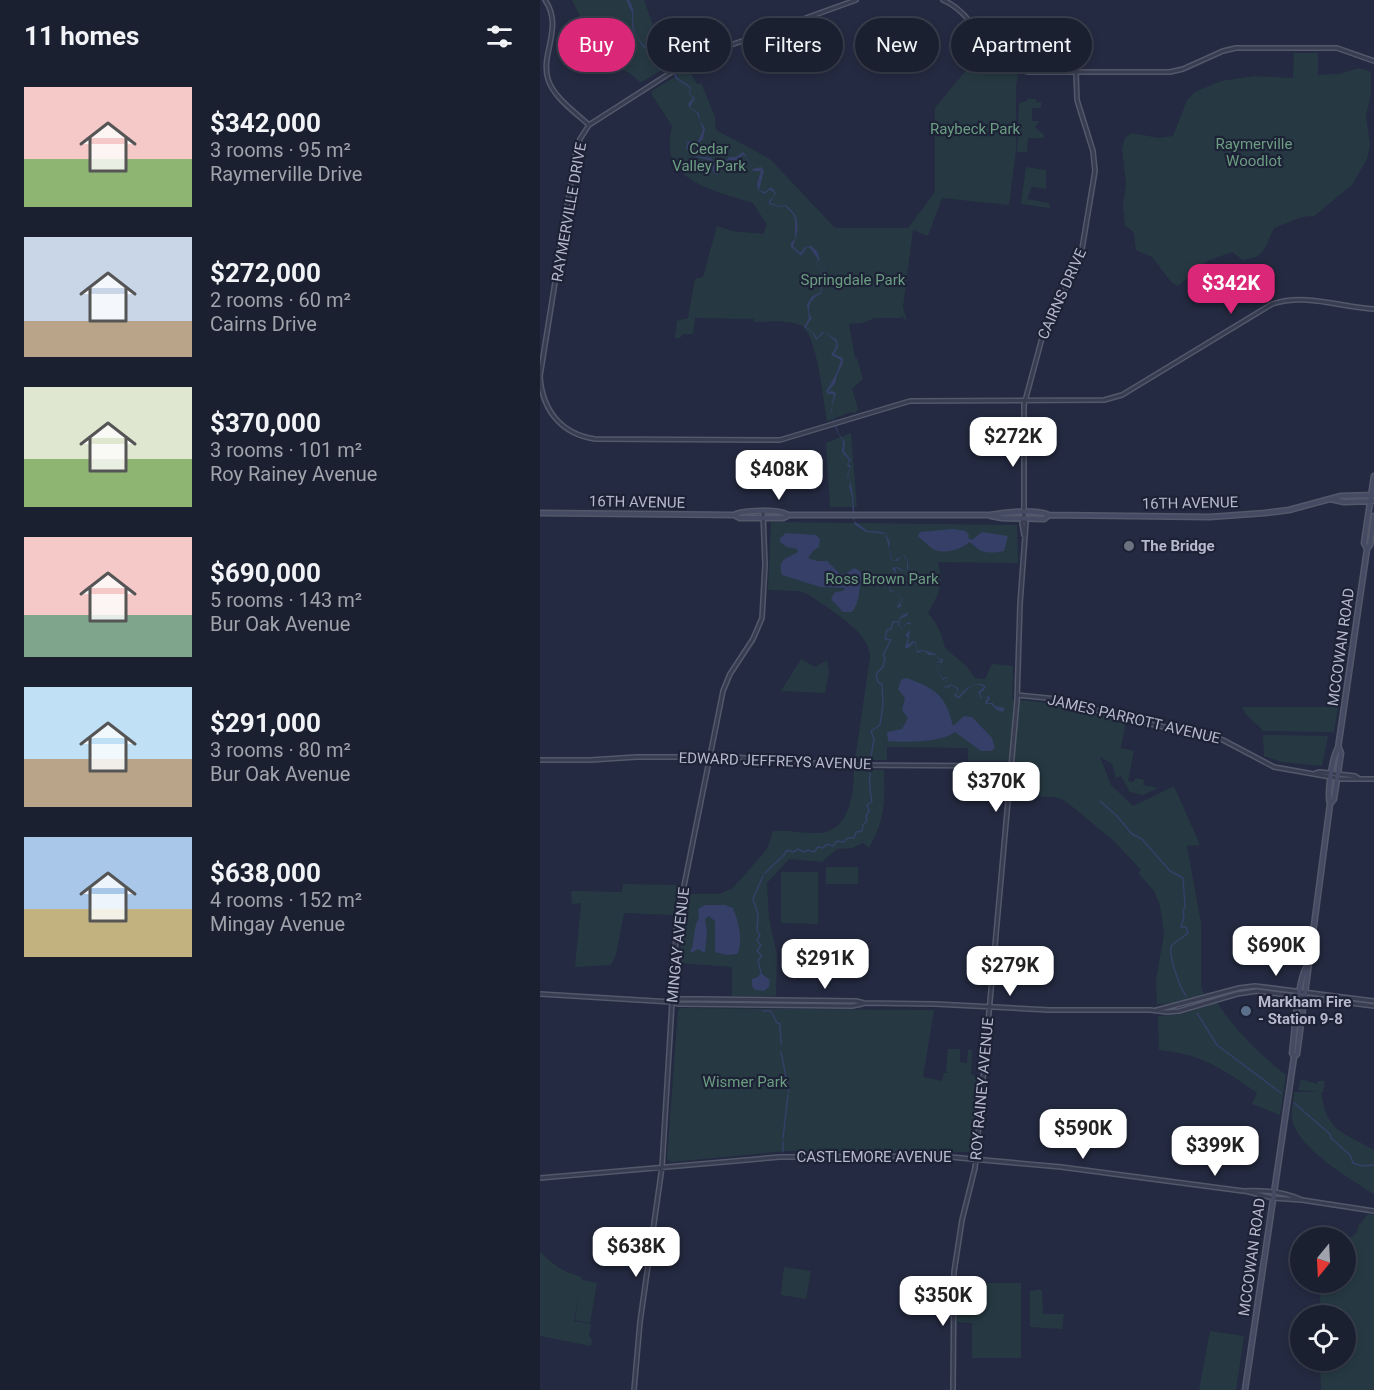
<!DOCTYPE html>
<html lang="en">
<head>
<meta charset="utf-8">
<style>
	:root { --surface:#1b2031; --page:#242839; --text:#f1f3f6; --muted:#a0a3ab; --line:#393e4d; --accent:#db2777 }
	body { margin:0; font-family:Roboto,sans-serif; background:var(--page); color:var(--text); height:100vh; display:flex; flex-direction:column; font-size:22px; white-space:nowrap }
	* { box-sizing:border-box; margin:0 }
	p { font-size:20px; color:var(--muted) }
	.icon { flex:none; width:33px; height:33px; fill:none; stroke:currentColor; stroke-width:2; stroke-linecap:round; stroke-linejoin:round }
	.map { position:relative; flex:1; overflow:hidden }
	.drawer { display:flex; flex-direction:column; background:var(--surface); width:540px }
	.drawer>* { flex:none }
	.top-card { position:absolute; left:18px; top:18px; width:570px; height:54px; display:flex; gap:12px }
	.needle { width:39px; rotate:198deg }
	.tools { position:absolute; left:750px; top:1227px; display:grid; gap:12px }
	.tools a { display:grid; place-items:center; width:66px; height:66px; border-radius:50%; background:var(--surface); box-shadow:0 3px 9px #0003,0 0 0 2px var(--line); font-size:30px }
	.price { position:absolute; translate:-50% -51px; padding:0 14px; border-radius:12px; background:#fff; color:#222; font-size:20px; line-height:39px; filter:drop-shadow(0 2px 3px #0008) }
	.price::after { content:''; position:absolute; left:50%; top:36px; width:18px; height:14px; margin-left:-9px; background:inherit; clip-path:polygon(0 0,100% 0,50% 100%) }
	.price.current { background:var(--accent); color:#fff }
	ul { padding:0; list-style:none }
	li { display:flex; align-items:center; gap:18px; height:150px; padding:0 24px }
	li span { display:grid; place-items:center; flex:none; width:168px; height:120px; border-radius:0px; color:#555 }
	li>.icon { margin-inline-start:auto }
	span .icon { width:72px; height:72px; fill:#fffc; stroke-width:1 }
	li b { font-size:26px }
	h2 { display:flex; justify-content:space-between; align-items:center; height:72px; padding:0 24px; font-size:26px }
	.chip { padding:0 21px; border-radius:27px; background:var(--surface); box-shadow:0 3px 9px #0003,0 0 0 2px var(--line); font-size:21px; line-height:54px }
	.chip.current { background:var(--accent); color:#fff }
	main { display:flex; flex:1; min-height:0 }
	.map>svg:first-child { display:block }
	.green { fill:#263942 }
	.water { fill:#353f67 }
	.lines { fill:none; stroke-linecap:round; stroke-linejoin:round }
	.stream { stroke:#353f67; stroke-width:1.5 }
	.tertiary-casing { stroke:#53586b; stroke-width:6 }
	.secondary-casing { stroke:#53586b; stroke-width:7 }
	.tertiary { stroke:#383d51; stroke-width:3 }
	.secondary { stroke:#464b64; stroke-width:4 }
	.worship-dot { fill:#6b7280; stroke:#1d2236; stroke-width:2 }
	.service-dot { fill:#5c6f8a; stroke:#1d2236; stroke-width:2 }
	.labels { text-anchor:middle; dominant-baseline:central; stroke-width:4.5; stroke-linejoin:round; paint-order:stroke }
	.park-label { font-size:15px; fill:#6b9d81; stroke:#1d2236 }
	.street-label { font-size:15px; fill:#b5b9cb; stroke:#1d2236 }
	.poi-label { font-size:15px; font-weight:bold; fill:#b5b9cb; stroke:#1d2236; text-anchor:start }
</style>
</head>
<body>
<main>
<section class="drawer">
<h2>11 homes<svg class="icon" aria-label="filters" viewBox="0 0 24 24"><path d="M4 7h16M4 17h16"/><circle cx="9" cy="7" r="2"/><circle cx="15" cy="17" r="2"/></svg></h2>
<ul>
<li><span style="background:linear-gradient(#f6c9c9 60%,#8fb573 0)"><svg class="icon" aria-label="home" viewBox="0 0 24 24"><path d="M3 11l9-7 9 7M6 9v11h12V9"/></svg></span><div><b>$342,000</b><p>3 rooms · 95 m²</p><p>Raymerville Drive</p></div></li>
<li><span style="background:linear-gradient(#c9d6e8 70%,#b9a48a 0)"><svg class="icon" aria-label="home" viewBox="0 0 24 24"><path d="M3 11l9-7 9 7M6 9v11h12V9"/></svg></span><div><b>$272,000</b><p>2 rooms · 60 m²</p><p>Cairns Drive</p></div></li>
<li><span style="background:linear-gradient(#dfe7d0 60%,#8fb573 0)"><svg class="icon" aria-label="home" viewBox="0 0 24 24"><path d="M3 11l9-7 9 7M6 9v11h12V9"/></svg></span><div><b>$370,000</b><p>3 rooms · 101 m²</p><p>Roy Rainey Avenue</p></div></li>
<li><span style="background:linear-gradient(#f6c9c9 65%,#7fa58c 0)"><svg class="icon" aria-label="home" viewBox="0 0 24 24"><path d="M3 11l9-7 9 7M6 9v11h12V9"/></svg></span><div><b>$690,000</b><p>5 rooms · 143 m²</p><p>Bur Oak Avenue</p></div></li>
<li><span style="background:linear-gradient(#bfe0f5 60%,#b9a48a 0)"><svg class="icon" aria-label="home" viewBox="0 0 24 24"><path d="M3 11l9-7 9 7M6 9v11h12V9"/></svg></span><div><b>$291,000</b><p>3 rooms · 80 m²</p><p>Bur Oak Avenue</p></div></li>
<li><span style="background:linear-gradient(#a9c7e8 60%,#c2b280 0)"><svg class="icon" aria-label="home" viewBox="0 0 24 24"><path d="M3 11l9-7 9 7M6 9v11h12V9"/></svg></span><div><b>$638,000</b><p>4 rooms · 152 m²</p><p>Mingay Avenue</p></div></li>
</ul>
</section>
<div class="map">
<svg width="834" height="1390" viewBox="0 0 834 1390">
	<rect width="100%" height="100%" fill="#242a41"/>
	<!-- green -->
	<path class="green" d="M32 0H104L117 36 135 62 100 83C85 63 73 73 57 60L64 46 49 41 45 27Z
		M442 51 451 60 478 75 476 87V150L469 205 402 198 388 236 373 230 363 307 367 321 362 316 361 318H335L322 323 309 324 315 358H317L323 379 312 389 318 409 315 413 311 412 287 421C284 403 277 331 260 325 248 320 229 322 214 322V319L155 318 153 334H143L140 338H135L137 321 148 318 155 279 163 277 177 226 192 231 223 234 227 225 213 203C188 195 137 184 131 155 129 145 130 136 132 126L111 93 115 89 148 69 157 84 161 83 175 117 176 130 230 159 295 228H368L395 192V108Z
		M754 53H778V75L799 74 819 68 831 72V94L826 116 830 145 827 159 812 185 774 216 762 217 734 228C725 246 727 257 703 260L692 252 667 261 638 286 632 283 612 257 596 250 594 233 585 225 583 206 586 183 582 149 585 138 592 133 619 138 633 136 647 100 655 92 681 81 701 78 714 76 753 78Z
		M487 99H496V102H501V108H492V121H499L495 127 504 135V138H488L487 152H477L479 103 487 101Z
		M486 167 506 170V189L492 187 487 199 509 203 510 208 481 204Z
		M311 433 317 507H290L286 443Z
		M231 522 477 525 478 563 398 562C404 586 399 593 388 613 397 624 402 633 405 648L427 667 435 678 445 679 452 664 473 666 472 699 516 704 586 723 580 751 581 748 594 751 588 781 594 782 595 778 604 780 603 785 618 788 603 795 590 792 581 776 576 778 572 764 560 757 571 785 593 806 634 786 660 845 647 846 661 923V987L664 994 632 1003 617 1004 616 980 624 934 620 905 614 891 598 873 601 870 573 840 524 800 514 797 473 796 476 761H428V748L347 747V760H315L330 657C330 631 288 609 268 594L259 591 228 590Z
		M261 659 275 667 287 660 289 672 285 693 241 691Z
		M702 707H798L794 732 723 731C716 722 707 718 702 707Z
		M723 735 788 736 782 766 742 762 724 756Z
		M314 769 344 770C345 801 345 820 329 848L323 843 312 848 297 849 282 862 249 859 227 883 229 919 237 955 236 996H192V967L140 963 142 924 147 894H180L193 888 227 849 233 831C249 830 265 834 280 833 310 831 314 792 314 769Z
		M286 867H318V884H286Z
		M241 872H278V924L241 923Z
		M83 884 139 885 133 915 84 913 76 955 71 965 35 967 41 903 32 904 31 891 82 892Z
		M677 1003C696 1031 719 1054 746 1075L740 1115 712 1104 717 1093C683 1069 662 1054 619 1050L618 1016 642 1014Z
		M141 1008 394 1010 383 1077 402 1081 404 1073H410L406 1072 408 1049H420V1062L427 1063 428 1050H432L431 1075 439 1076 431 1152 247 1151 131 1162 127 1159 138 1010Z
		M761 1079 777 1084 778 1081H785L783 1092H781C787 1132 801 1131 834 1150V1194C811 1180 758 1148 752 1120 751 1112 754 1100 754 1092H780L758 1090Z
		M828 1214 834 1215V1390H781L780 1361 806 1360V1316L781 1315 780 1298 783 1283 806 1282V1239L816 1234 819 1225Z
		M0 1251C11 1264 25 1273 42 1277V1280L57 1283 50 1323 35 1320 40 1287 34 1321 51 1324 49 1336 52 1340 51 1346 0 1336Z
		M244 1267 271 1271 266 1299 241 1295Z
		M418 1283H481V1358H432V1323L417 1322Z
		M495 1290H502L503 1314H524L522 1329 490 1327V1291H494Z
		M670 1331 704 1336 696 1390H659Z"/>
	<!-- water -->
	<path class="water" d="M86 0H89C97 12 91 16 94 28 99 44 115 59 131 64L138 78 151 87 150 94 155 98 150 107 159 113 160 121 165 128 163 139 159 143 152 142 148 146C151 158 161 156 171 158L176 165 175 168C183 171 184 162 189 157H196L203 152 205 154 212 169 221 167 224 171 219 190 225 192 231 187 236 193 230 203 239 206 246 205C248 208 251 209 253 212 261 221 257 237 253 246L260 253 265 247 271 246 277 251 280 260 277 261 276 265 285 270 281 294C271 297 265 309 272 318L266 327 273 332 277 338 282 332H285L297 340 298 347 294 354 303 358C304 368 295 373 296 382L288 392 292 391 296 393 291 411 299 434 305 442 304 451 311 460 308 464 311 466 308 476C313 484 315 510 314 521L328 531C333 532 341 530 346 534L350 543 349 548 352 560H355L364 555C368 558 369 565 368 570L362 571 355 567 357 575 350 586 351 592 353 590 363 600 360 604 368 612 367 616 361 618 359 624 361 629 368 622 371 623 368 645 373 641 376 642 377 651 383 650 396 654 398 658 403 659 402 663 399 662 397 663C394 670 402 673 402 679L405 677 408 678 405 685 406 687 411 684 418 688 419 691 416 694 418 697C424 690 431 683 442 684L446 687 443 691 440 692 442 698 449 696 450 698 447 703H453L455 706 465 708 463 712 457 710 451 704H446L445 702 448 697 441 698 438 692 444 687C435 680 425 691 420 698H417L414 695 418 691 417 689 411 685 408 688 404 687 407 679 405 678 402 681V676L396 667 397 662 402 660 398 659 396 655H389L384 651 377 653 375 642 367 649 365 647 368 638 365 635 370 630 371 624H365L362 630 358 625 360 617 368 612 362 606 358 608 357 606 362 600 354 591 350 593 349 586 356 574 352 568C356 567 358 566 362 570H367V560L363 555 357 561 351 560C349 551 348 542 345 534L326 532 315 525 313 519 312 497 309 487 310 481 307 475 310 468 307 465 309 460 302 452 303 441C292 426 290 411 294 394H288L286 391C293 381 298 371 301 360L291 355 296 347V342L285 332 276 340 272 332 264 327 269 318 267 305 272 296 280 293 284 270 275 264 278 259 270 248 267 247 261 256 251 247V243L255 239V220L253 214 245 206 239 207 229 204V201L234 196V192L229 190 225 194 218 190 217 184 221 171H213L205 156 203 155 197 160H189L177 175 173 172 171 161C161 157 151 159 146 147L148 143 145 142 158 141 163 130 157 113 149 107 148 104 153 98 149 94 150 88 136 79 128 64 120 60 102 46 92 27V13Z
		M413 529 425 531 429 535 428 538 432 540 442 532 468 536 464 551C457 553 443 554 437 548 434 546 432 543 429 542 420 551 399 556 389 546 385 542 382 540 378 536L380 532Z
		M246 533 276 535 280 539 279 547 273 551 268 558 277 561H287L300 574H305L314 568 320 571 322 576C318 588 321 601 312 612H303L291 599 295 592 303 591 305 588 280 587 242 575C236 559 248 558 258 552L257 549 247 547 240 542V538Z
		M366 678C395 688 406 695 413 726L424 716 432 717 452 738 455 748 451 751H441L415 732C403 742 364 743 348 741L347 732 362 729 368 718 362 710 365 698 358 689 361 680Z
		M165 905H185L193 908C198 920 204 942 197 954L186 955 175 952V921L169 916 165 919 167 931 165 953 158 949 153 952H150C156 941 152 928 159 919L158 909Z
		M221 973 230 980 229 987 224 991 215 990 212 986V979L218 977Z"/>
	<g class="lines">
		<!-- stream -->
		<path class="stream" d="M331 757 334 739 331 731 340 725 343 704 342 684 338 682 336 674 343 667 345 658 343 655 351 640 345 639 347 630 351 629 353 622H359
			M560 801 577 816 592 834 602 839 630 871 643 878 645 906 643 912 644 917 641 927H646L648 933C644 937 636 941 632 945 627 953 640 988 646 996
			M225 873 244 855 247 850 253 852 258 849 264 852 268 850 274 852 278 847 283 848 287 844 293 846 297 841 304 842 307 838H314L316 832 322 831 323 825 327 821 326 816 329 811 327 805 332 801C330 795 329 780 330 773
			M221 973 218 960 222 956 217 951 221 945 217 941 220 935 217 931 218 915 213 899 223 876
			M223 1011H231L237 1023 240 1024
			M657 1013 677 1045 741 1093
			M240 1025 241 1044
			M241 1052 249 1092
			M754 1103 790 1134 791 1138 810 1155 813 1163 822 1166 834 1165
			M243 1138 248 1095
			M243 1141V1152"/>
		<!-- tertiary casing -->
		<g class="tertiary-casing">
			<path id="tertiary" d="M5 0C24 27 0 54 8 79 13 97 36 113 49 125
				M316 0 152 59 49 125 40 139 36 151 0 376C2 410 21 434 55 439L240 440 370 401 564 400 582 395 732 304C767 293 799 307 834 309
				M403 0C441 16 441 63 489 72H630L643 69 683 51 696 48H797L834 61
				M483 519 482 523 484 535
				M477 695 517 699 588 719 683 740 734 767 802 779H834
				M0 760H50L97 757H192L300 765 471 766
				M776 773 780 772 815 776 818 778
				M0 994 132 1002 138 1004 312 1006 322 1004
				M132 1002 140 999H158L316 1001 324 1003 395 1004 509 1010H610L627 1012 639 1011 697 994 717 991 834 1006
				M617 1010 699 988 715 986 834 1001
				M0 1178 240 1157 399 1156 521 1167 703 1191C722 1190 745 1192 762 1200
				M705 1191 733 1198 762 1200 834 1211
				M94 1390 100 1322 122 1167 137 921 183 691 190 674 213 639 222 618 225 565 223 512
				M413 1390 414 1272 422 1220 435 1168 477 701 480 604 486 523 484 519V405L502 338 541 255 555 171 553 151 537 100 536 72"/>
		</g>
		<!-- secondary casing -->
		<g class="secondary-casing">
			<path id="secondary" d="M790 499 804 502 834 501
				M0 513 194 515 200 518H243L249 515H450C465 512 495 509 509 515L670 517 725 513 749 510 801 496 834 495
				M194 515C203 510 239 509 248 515
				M451 516 462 518 504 519 508 516
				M827 549 824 543 834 476
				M790 804 794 799 801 753 799 748
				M754 1057 752 1053C755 1033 757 979 768 964
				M705 1390 754 1057 757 1054 790 804C787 794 792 757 798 748L827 549 830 545 834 516"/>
		</g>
		<!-- tertiary -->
		<use href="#tertiary" class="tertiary"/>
		<!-- secondary -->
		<use href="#secondary" class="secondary"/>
	</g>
	<!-- markers -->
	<circle class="worship-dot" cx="589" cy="546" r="6"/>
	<circle class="service-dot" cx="706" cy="1011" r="6"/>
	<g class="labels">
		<!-- park labels -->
		<g class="park-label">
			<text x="435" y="129">Raybeck Park</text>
			<text x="714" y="144">Raymerville<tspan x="714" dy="17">Woodlot</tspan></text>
			<text x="169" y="149">Cedar<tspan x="169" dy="17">Valley Park</tspan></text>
			<text x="313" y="280">Springdale Park</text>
			<text x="342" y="579">Ross Brown Park</text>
			<text x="205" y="1082">Wismer Park</text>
		</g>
		<!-- street labels -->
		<g class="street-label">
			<text transform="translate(29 212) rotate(-80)">RAYMERVILLE DRIVE</text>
			<text transform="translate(522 294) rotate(-66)">CAIRNS DRIVE</text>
			<text transform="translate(97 502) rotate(1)">16TH AVENUE</text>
			<text transform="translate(650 503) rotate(-1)">16TH AVENUE</text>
			<text transform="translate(801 647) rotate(-82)">MCCOWAN ROAD</text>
			<text transform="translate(594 719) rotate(13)">JAMES PARROTT AVENUE</text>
			<text transform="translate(235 761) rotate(2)">EDWARD JEFFREYS AVENUE</text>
			<text transform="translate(138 945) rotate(-84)">MINGAY AVENUE</text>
			<text transform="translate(442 1089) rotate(-85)">ROY RAINEY AVENUE</text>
			<text x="334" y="1157">CASTLEMORE AVENUE</text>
			<text transform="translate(712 1257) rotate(-82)">MCCOWAN ROAD</text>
		</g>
		<!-- poi labels -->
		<g class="poi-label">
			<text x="601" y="546">The Bridge</text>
			<text x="718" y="1002">Markham Fire<tspan x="718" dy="17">- Station 9-8</tspan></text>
		</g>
	</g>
</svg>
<div class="tools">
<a><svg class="needle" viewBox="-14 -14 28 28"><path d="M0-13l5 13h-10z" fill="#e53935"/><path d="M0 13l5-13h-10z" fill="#a0a3ab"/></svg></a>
<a><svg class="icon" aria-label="locate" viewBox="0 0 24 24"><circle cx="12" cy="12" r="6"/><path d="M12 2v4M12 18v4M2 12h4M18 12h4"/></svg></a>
</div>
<b class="price current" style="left:691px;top:315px">$342K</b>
<b class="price" style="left:473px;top:468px">$272K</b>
<b class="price" style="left:239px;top:501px">$408K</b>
<b class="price" style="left:456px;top:813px">$370K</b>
<b class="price" style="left:736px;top:977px">$690K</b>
<b class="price" style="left:285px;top:990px">$291K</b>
<b class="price" style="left:470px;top:997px">$279K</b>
<b class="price" style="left:543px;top:1160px">$590K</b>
<b class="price" style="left:675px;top:1177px">$399K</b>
<b class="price" style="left:96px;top:1278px">$638K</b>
<b class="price" style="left:403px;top:1327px">$350K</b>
<div class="top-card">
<a class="chip current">Buy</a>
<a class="chip">Rent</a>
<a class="chip">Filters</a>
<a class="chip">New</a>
<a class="chip">Apartment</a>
</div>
</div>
</main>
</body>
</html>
